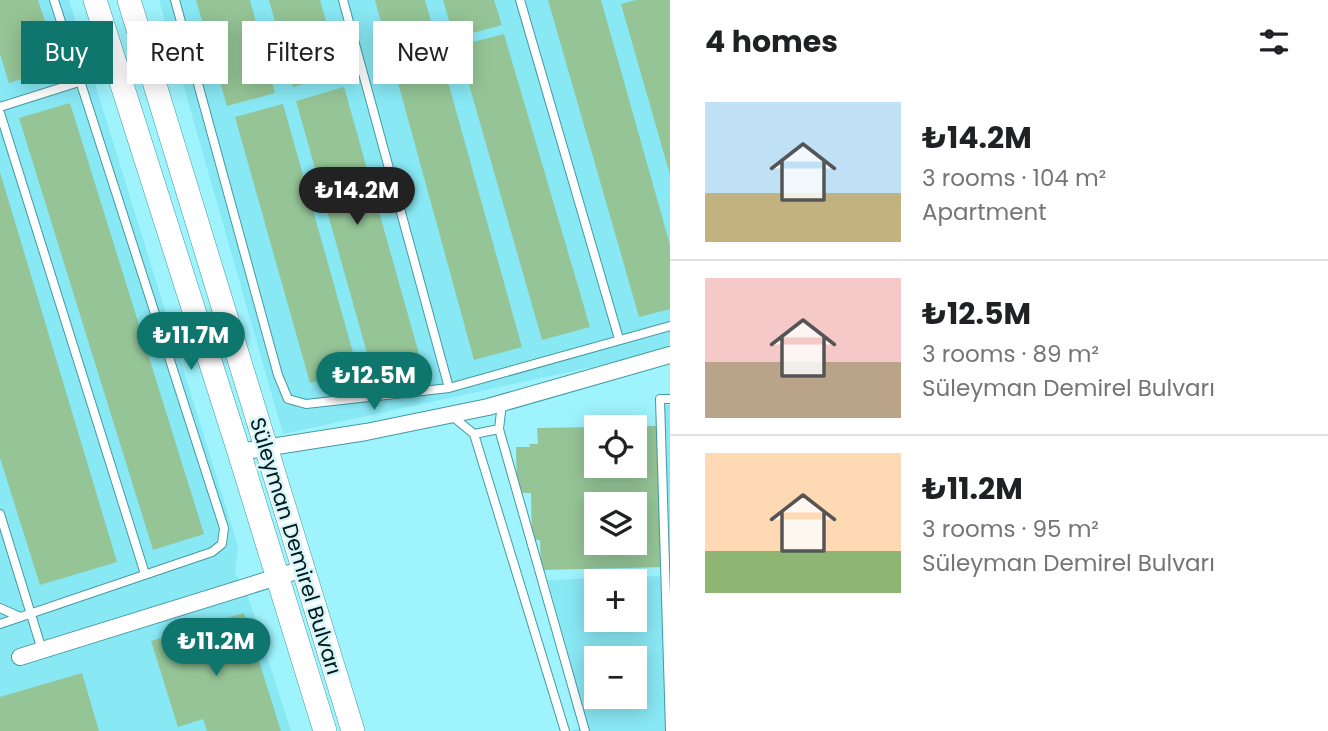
<!DOCTYPE html>
<html lang="en">
<head>
<meta charset="utf-8">
<style>
	:root { --surface:#fff; --page:#f6f6f6; --text:#202124; --muted:#757577; --line:#e0e0e0; --accent:#0f766e }
	body { margin:0; font-family:Poppins,sans-serif; background:var(--page); color:var(--text); height:100vh; display:flex; flex-direction:column; font-size:26px; white-space:nowrap }
	* { box-sizing:border-box; margin:0 }
	p { font-size:23px; color:var(--muted) }
	.icon { flex:none; width:38px; height:38px; fill:none; stroke:currentColor; stroke-width:2; stroke-linecap:round; stroke-linejoin:round }
	.map { position:relative; flex:1; overflow:hidden }
	.details { display:flex; flex-direction:column; background:var(--surface); width:658px }
	.details>* { flex:none }
	.top-card { position:absolute; left:21px; top:21px; width:542px; height:63px; display:flex; gap:14px }
	.fabs { position:absolute; left:584px; top:415px; display:grid; gap:14px }
	.fabs a { display:grid; place-items:center; width:63px; height:63px; border-radius:0px; background:var(--surface); box-shadow:0 4px 18px #0003; font-size:35px }
	.price { position:absolute; translate:-50% -60px; padding:0 16px; border-radius:24px; background:var(--accent); color:#fff; font-size:23px; line-height:46px; filter:drop-shadow(0 2px 4px #0008) }
	.price::after { content:''; position:absolute; left:50%; top:42px; width:21px; height:16px; margin-left:-10px; background:inherit; clip-path:polygon(0 0,100% 0,50% 100%) }
	.price.on { background:#222; color:#fff }
	ul { padding:0; list-style:none }
	li { display:flex; align-items:center; gap:21px; height:175px; padding:0 35px }
	li+li { border-top:2px solid var(--line) }
	li span { display:grid; place-items:center; flex:none; width:196px; height:140px; border-radius:0px; color:#555 }
	li>.icon { margin-inline-start:auto }
	span .icon { width:84px; height:84px; fill:#fffc; stroke-width:1 }
	li b { font-size:30px }
	h2 { display:flex; justify-content:space-between; align-items:center; height:84px; padding:0 35px; font-size:30px }
	.chip { padding:0 24px; border-radius:0px; background:var(--surface); box-shadow:0 4px 18px #0003; font-size:24px; line-height:63px }
	.chip.on { background:var(--accent); color:#fff }
	main { display:flex; flex:1; min-height:0 }
	.map>svg:first-child { display:block }
	.built { fill:#88e8f4; fill-rule:evenodd }
	.building { fill:#95c597; fill-rule:evenodd }
	.lines { fill:none; stroke-linecap:round; stroke-linejoin:round }
	.lane-casing { stroke:#4499a3; stroke-width:10 }
	.street-casing { stroke:#4499a3; stroke-width:18 }
	.secondary-casing { stroke:#4499a3; stroke-width:24 }
	.lane { stroke:#fff; stroke-width:8 }
	.street { stroke:#fff; stroke-width:16 }
	.secondary { stroke:#fff; stroke-width:23 }
	.labels { text-anchor:middle; dominant-baseline:central; stroke-width:5; stroke-linejoin:round; paint-order:stroke }
	.street-label { font-size:21px; fill:#00181b; stroke:#d7f6fa }
</style>
</head>
<body>
<main>
<div class="map">
<svg width="670" height="731" viewBox="0 0 670 731">
	<rect width="100%" height="100%" fill="#9ef3fd"/>
	<!-- built -->
	<path class="built" d="M0 0H69L238 546 235 573 247 593 291 731H0Z
		M159 0H670V350L283 434Z
		M659 405H670V731H570L588 725 548 580 663 576ZM597 581H635V620H597ZM597 658H635V696H597Z"/>
	<!-- building -->
	<path class="building" d="M0 0H38L60 67 9 83 0 54Z
		M196 0H250L275 93 227 106Z
		M269 0H320L341 74 293 87Z
		M375 0H425L438 45 391 59Z
		M443 0H494L502 25 454 38Z
		M548 0H601L670 245V309L639 317Z
		M636 0H670V175L621 4Z
		M504 34 590 327 542 340 458 46Z
		M441 57 522 347 474 360 394 68Z
		M344 87 419 354 371 367 296 101Z
		M70 103 204 534 153 550 19 118Z
		M283 104 358 370 310 383 235 117Z
		M0 172 117 562 40 585 0 458Z
		M635 426H659L663 567 541 570 540 540H532L531 493H517L516 447H530L529 444H538L537 428 597 427V466H635ZM597 504H635V542H597Z
		M244 613 281 731H207L203 719 178 727 151 641Z
		M82 673 99 731H0V697Z"/>
	<g class="lines">
		<!-- lane casing -->
		<g class="lane-casing">
			<path id="lane" d="M175 0 278 375 288 399 306 404 449 388 670 326
				M343 0 449 388
				M520 0 619 339
				M0 107 79 82
				M0 113 145 574
				M670 399H660L670 730
				M452 416 474 434
				M499 429 502 403
				M0 514 42 650
				M0 608 20 617
				M0 624 212 552 222 544 224 528 54 0
				M565 731 474 434 499 429 585 731"/>
		</g>
		<!-- street casing -->
		<g class="street-casing">
			<path id="street" d="M239 452 366 432 488 407 670 355
				M20 657 303 569"/>
		</g>
		<!-- secondary casing -->
		<g class="secondary-casing">
			<path id="secondary" d="M95 0 239 452 325 731
				M129 0 353 731"/>
		</g>
		<!-- lane -->
		<use href="#lane" class="lane"/>
		<!-- street -->
		<use href="#street" class="street"/>
		<!-- secondary -->
		<use href="#secondary" class="secondary"/>
	</g>
	<g class="labels">
		<!-- street labels -->
		<g class="street-label">
			<text transform="translate(296 546) rotate(73)">Süleyman Demirel Bulvarı</text>
		</g>
	</g>
</svg>
<div class="fabs">
<a><svg class="icon" aria-label="locate" viewBox="0 0 24 24"><circle cx="12" cy="12" r="6"/><path d="M12 2v4M12 18v4M2 12h4M18 12h4"/></svg></a>
<a><svg class="icon" aria-label="layers" viewBox="0 0 24 24"><path d="M12 4l9 5-9 5-9-5zM3 14l9 5 9-5"/></svg></a>
<a>+</a>
<a>−</a>
</div>
<b class="price on" style="left:357px;top:227px">₺14.2M</b>
<b class="price" style="left:191px;top:372px">₺11.7M</b>
<b class="price" style="left:374px;top:412px">₺12.5M</b>
<b class="price" style="left:216px;top:678px">₺11.2M</b>
<div class="top-card">
<a class="chip on">Buy</a>
<a class="chip">Rent</a>
<a class="chip">Filters</a>
<a class="chip">New</a>
</div>
</div>
<section class="details">
<h2>4 homes<svg class="icon" aria-label="filters" viewBox="0 0 24 24"><path d="M4 7h16M4 17h16"/><circle cx="9" cy="7" r="2"/><circle cx="15" cy="17" r="2"/></svg></h2>
<ul>
<li><span style="background:linear-gradient(#bfe0f5 65%,#c2b280 0)"><svg class="icon" aria-label="home" viewBox="0 0 24 24"><path d="M3 11l9-7 9 7M6 9v11h12V9"/></svg></span><div><b>₺14.2M</b><p>3 rooms · 104 m²</p><p>Apartment</p></div></li>
<li><span style="background:linear-gradient(#f6c9c9 60%,#b9a48a 0)"><svg class="icon" aria-label="home" viewBox="0 0 24 24"><path d="M3 11l9-7 9 7M6 9v11h12V9"/></svg></span><div><b>₺12.5M</b><p>3 rooms · 89 m²</p><p>Süleyman Demirel Bulvarı</p></div></li>
<li><span style="background:linear-gradient(#ffd9b3 70%,#8fb573 0)"><svg class="icon" aria-label="home" viewBox="0 0 24 24"><path d="M3 11l9-7 9 7M6 9v11h12V9"/></svg></span><div><b>₺11.2M</b><p>3 rooms · 95 m²</p><p>Süleyman Demirel Bulvarı</p></div></li>
</ul>
</section>
</main>
</body>
</html>
